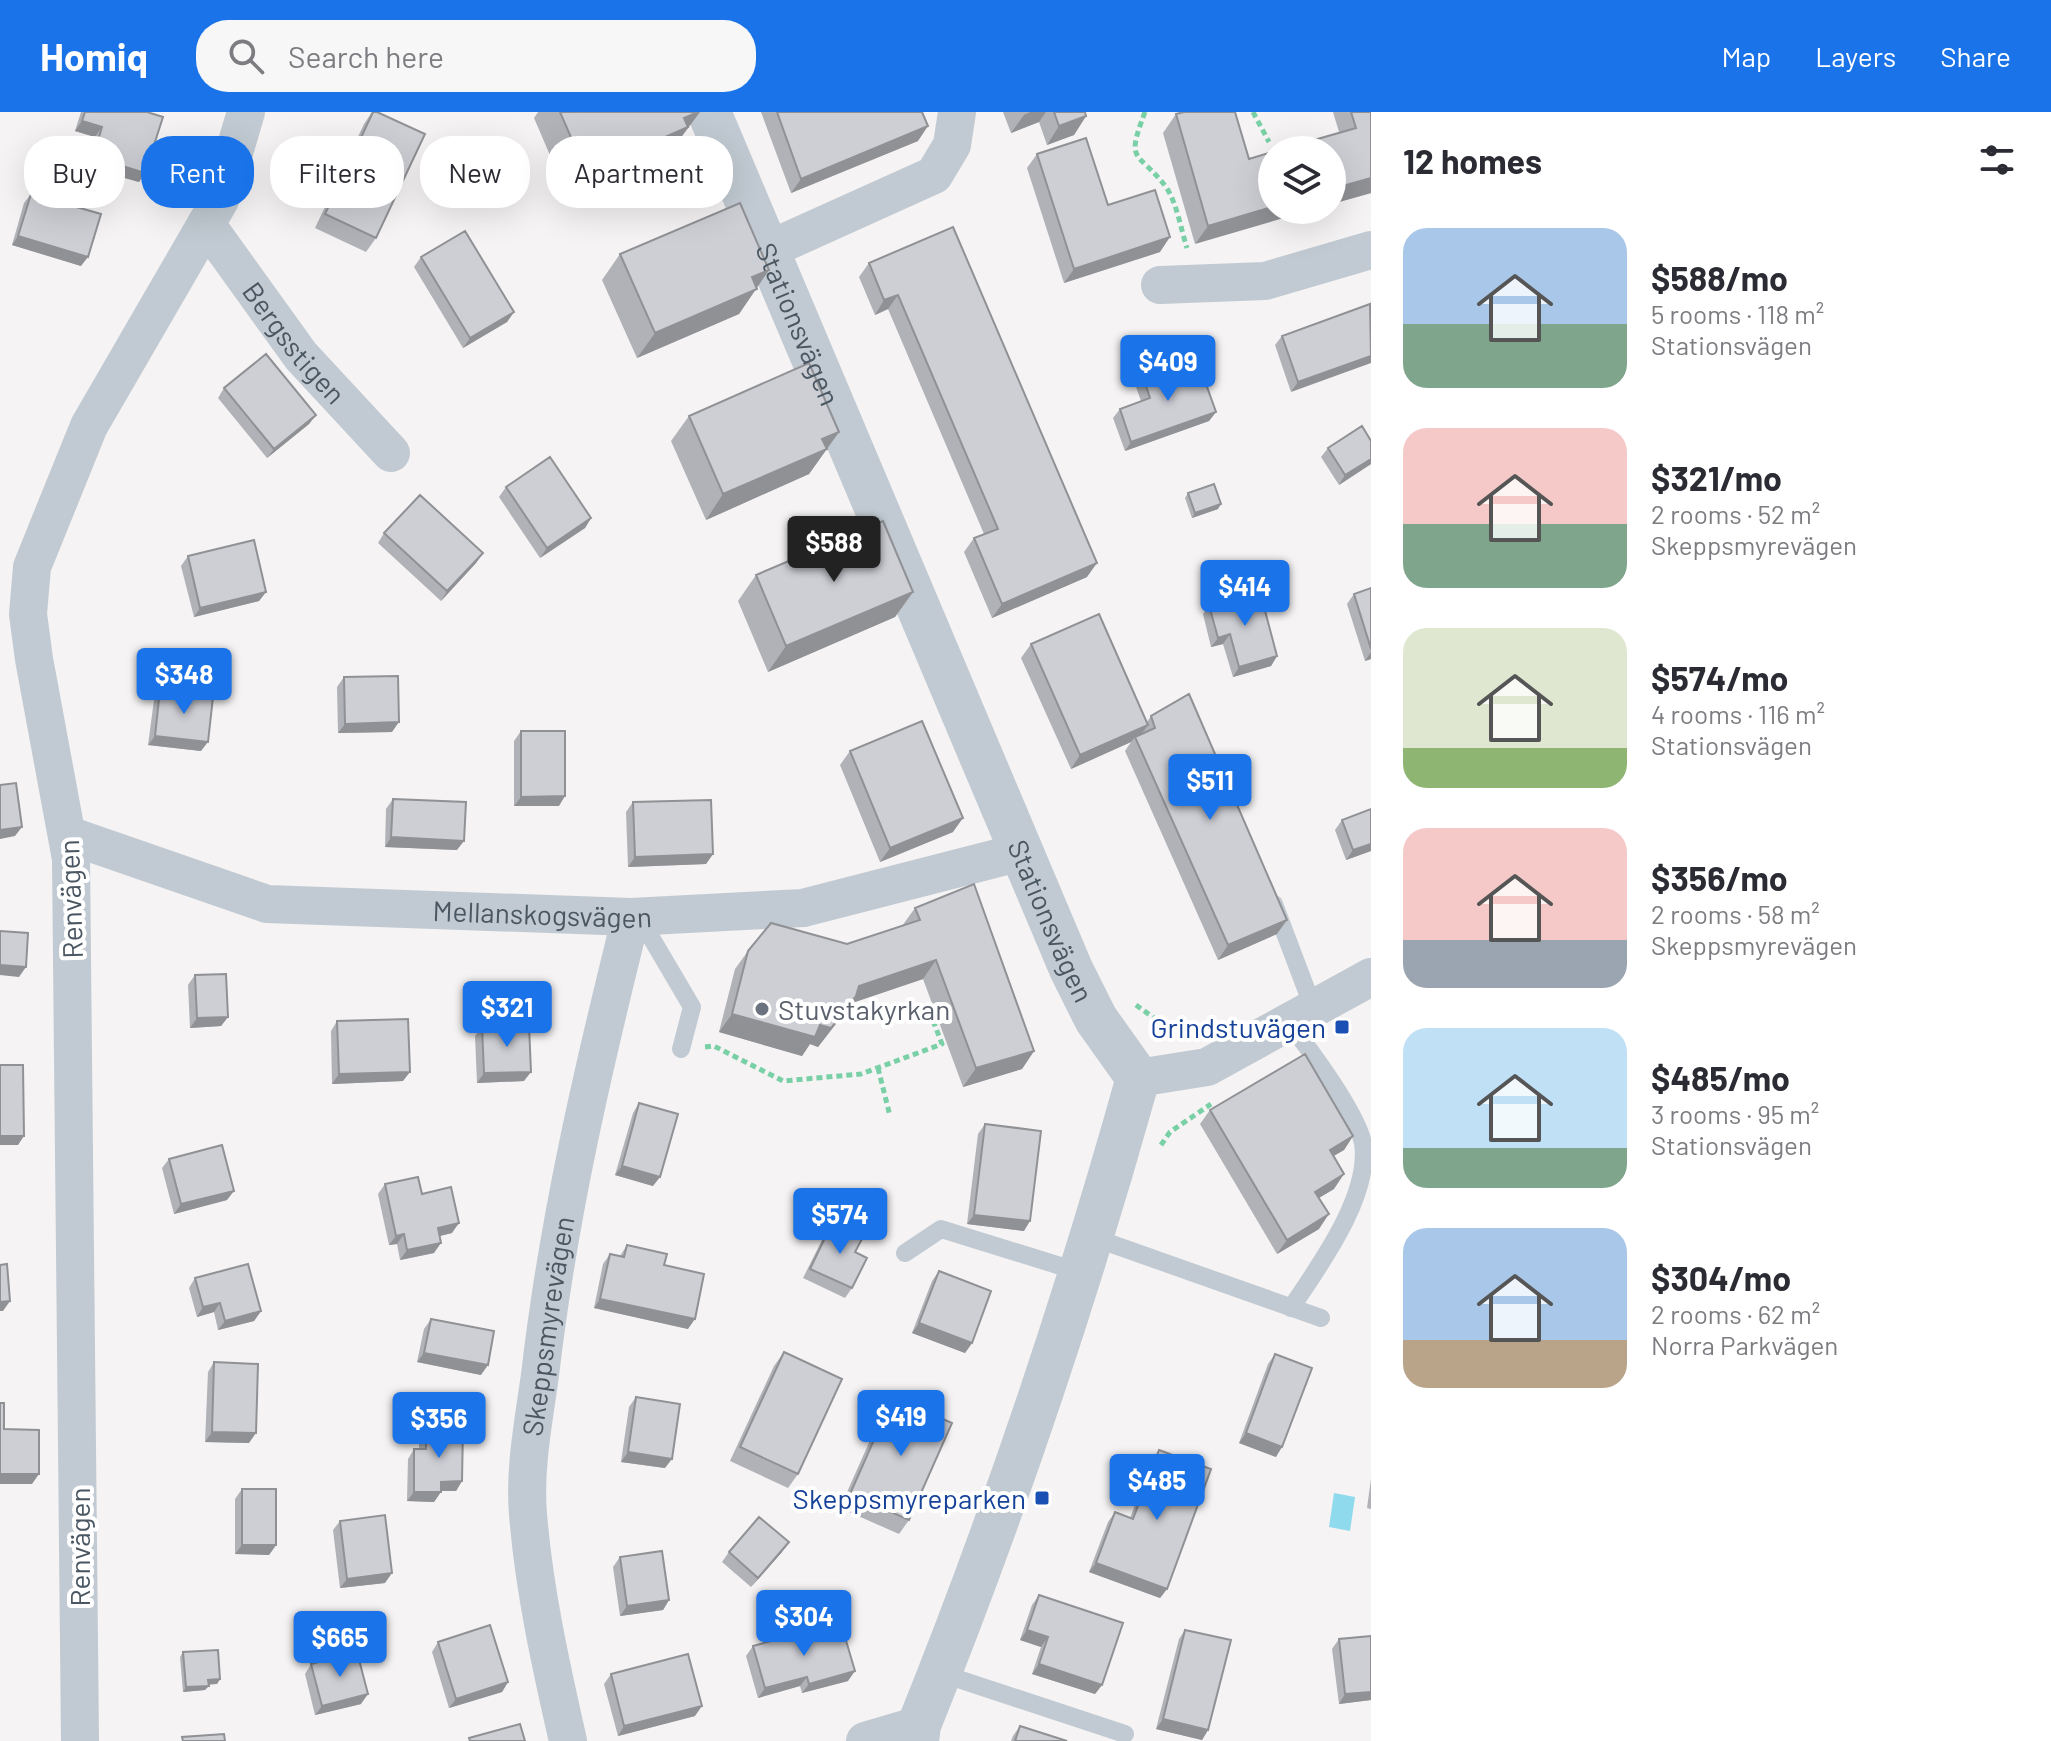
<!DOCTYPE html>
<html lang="en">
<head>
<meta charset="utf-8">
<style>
	:root { --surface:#fff; --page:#f7f7f7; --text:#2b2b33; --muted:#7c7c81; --accent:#1a73e8 }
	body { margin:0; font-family:Barlow,sans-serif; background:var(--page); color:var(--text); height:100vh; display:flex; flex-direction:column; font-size:30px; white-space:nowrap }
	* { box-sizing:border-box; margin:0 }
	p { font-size:26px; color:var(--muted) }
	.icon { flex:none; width:44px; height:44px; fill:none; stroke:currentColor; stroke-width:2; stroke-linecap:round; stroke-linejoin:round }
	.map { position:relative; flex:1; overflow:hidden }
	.details { display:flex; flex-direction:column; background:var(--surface); width:680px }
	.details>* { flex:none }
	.banner { position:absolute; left:24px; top:24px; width:760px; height:72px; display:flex; gap:16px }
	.buttons { position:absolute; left:1258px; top:24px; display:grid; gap:16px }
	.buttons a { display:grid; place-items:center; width:88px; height:88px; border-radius:50%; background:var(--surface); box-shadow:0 8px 32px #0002; font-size:40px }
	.price { position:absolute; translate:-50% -68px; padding:0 18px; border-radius:8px; background:var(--accent); color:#fff; font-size:26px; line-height:52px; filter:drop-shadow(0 2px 4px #0008) }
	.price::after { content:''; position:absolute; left:50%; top:48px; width:24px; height:18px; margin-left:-12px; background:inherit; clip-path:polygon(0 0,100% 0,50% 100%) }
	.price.on { background:#222; color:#fff }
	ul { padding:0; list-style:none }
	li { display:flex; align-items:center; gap:24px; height:200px; padding:0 32px }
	li span { display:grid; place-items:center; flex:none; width:224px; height:160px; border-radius:24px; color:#555 }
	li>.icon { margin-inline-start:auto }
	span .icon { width:96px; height:96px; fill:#fffc; stroke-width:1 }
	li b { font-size:34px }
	h2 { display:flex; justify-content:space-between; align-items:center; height:96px; padding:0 32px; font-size:34px }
	.pill { padding:0 28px; border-radius:32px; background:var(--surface); box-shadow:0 8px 32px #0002; font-size:28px; line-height:72px }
	.pill.on { background:var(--accent); color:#fff }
	header { display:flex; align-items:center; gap:48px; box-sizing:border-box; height:112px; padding:0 40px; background:var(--accent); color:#fff }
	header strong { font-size:38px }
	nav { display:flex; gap:44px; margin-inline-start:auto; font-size:28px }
	.search { width:560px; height:72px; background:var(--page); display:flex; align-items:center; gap:20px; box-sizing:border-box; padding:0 28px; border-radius:32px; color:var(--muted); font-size:30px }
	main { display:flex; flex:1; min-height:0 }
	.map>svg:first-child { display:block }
	.water { fill:#90daee }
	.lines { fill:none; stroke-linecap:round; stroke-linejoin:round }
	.path { stroke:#7ad0a6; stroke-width:5; stroke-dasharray:6 4; stroke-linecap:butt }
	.service { stroke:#c1cad2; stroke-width:18 }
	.minor { stroke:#c1cad2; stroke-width:38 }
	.tertiary { stroke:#c1cad2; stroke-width:44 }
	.wall { fill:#b0b2b7 }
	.shaded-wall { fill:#909195 }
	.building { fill:#cdcfd5; stroke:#909195; stroke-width:2 }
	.worship-dot { fill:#6b7280; stroke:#fff; stroke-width:3 }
	.transit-dot { fill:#1a4fb4; stroke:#fff; stroke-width:3 }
	.labels { text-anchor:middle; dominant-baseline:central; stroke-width:8; stroke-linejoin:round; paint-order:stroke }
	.street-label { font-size:28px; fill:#4a5661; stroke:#fff }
	.worship-label { font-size:28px; fill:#5b616d; stroke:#fff; text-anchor:start }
	.transit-label { font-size:28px; fill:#164399; stroke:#fff; text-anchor:end }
</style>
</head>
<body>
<header>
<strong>Homiq</strong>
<div class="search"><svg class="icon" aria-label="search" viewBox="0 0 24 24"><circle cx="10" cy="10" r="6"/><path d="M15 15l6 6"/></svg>Search here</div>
<nav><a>Map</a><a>Layers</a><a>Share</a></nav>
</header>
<main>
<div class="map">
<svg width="1371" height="1629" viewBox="0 0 1371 1629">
	<rect width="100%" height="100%" fill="#f5f3f3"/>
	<!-- water -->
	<path class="water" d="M1334 1381 1355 1385 1350 1419 1329 1415Z"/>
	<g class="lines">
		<!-- path -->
		<path class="path" d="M1145 0C1125 53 1137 37 1166 75 1177 91 1181 118 1187 136
			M1253 0 1269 30
			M1136 893 1161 911 1200 916
			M705 935 714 934 783 969 861 962 942 932 929 898
			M878 956 890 1004
			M1161 1033 1170 1020 1211 992"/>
		<!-- service -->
		<path class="service" d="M1274 792 1314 898
			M639 805 692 895 681 937
			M1289 912C1310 937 1356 1000 1363 1031 1371 1084 1319 1154 1291 1196
			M1092 1125 1321 1206
			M905 1141 941 1117 1080 1160
			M940 1561 1125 1622"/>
		<!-- minor -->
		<g class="minor">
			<path id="s1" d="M206 112 301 244 391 341"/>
			<path d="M768 138 934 63 952 33 957 0"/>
			<path d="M1160 173 1265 169 1371 138"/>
			<path id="s2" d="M68 723 267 792 631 805 803 796 1021 740"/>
			<path d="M1138 966 1207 955 1371 865"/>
			<path d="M80 1629 71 747 34 547 28 502 32 455 89 314 220 88 246 0"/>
			<path id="s3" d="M568 1629C551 1554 534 1478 528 1402 524 1357 534 1307 540 1263 558 1107 593 957 631 805"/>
			<path d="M865 1629 919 1613"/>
		</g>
		<!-- tertiary -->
		<path class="tertiary" id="s4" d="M709 0 1071 857 1096 907 1138 966C1077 1184 1004 1402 919 1613L917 1629"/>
	</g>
	<!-- wall -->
	<path class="wall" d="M81 0H147L145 61 139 70 86 55 95 25 75 19Z
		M372 0 376 126 366 140 315 116 364 12Z
		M538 0H700L670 40 568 85 534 6Z
		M761 0H922L918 29 791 81Z
		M1003 0H1085L1086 4 1074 23 1047 33 1039 10 1011 21Z
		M1333 0H1371V81L1332 92V38L1339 20Z
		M1176 2 1249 47 1272 40 1195 132 1163 21Z
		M1037 42 1160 140 1064 171 1027 56Z
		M31 82 81 154 12 133 24 91Z
		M953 115 1087 465 992 506 964 440 974 426 984 422 888 197 875 203 859 165 869 151Z
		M620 142 769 158 739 202 637 246 602 168Z
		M421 145 514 200 507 210 463 236 414 155Z
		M1371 195 1291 280 1275 233 1282 224Z
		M1143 265 1186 266 1216 300 1209 309 1125 339 1113 306 1120 297 1141 289 1136 275Z
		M224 276 316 303 309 312 267 346 218 286Z
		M689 304 839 320 809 362 706 408 671 329Z
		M1371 329V352L1339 373 1321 345 1328 336Z
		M506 375 591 406 585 416 540 446 499 385Z
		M1188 381 1218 397 1192 406 1185 386Z
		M384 421 483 441 476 451 441 489 378 431Z
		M188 444 266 480 259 489 194 505 181 454Z
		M756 463 913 480 895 505 768 560 738 489Z
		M1371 476V547L1365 549 1347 492 1354 482Z
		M1209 493 1277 544 1271 554 1233 565 1223 532 1211 535 1203 502Z
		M1031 532 1147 610 1151 604 1277 822 1218 848 1125 639 1131 630 1071 657 1021 546Z
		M344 565 392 620 338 621 337 575Z
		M160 578 201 639 148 633 154 588Z
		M521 619 559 694H514V629Z
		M850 639 953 720 880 750 840 653Z
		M393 687 457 738 385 735 386 697Z
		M633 690 713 742 706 752 628 755 626 700Z
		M1371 697V739L1346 748 1335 718 1342 708Z
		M915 796 1034 939 1022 957 963 975 923 867 852 891 818 935 810 932 802 944 719 920 735 857 748 839 847 832 902 814Z
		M195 863 228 905 221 914 190 916 188 873Z
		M337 909 403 969 332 972 331 919Z
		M482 915 524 969 477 971 475 924Z
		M639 991 653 1074 615 1063 633 1001Z
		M1210 998 1353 1024 1344 1038 1333 1044 1334 1077 1319 1086V1117L1277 1142 1200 1012Z
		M985 1012 1024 1119 967 1112 978 1022Z
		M169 1047 227 1088 174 1102 162 1056Z
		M385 1072 422 1082 452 1121 440 1124 434 1141 400 1148 397 1132 389 1133 378 1082Z
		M832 1111 855 1140 852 1176 845 1186 803 1166 826 1120Z
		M627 1133 664 1153 688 1217 594 1196 603 1152 610 1142 620 1144Z
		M939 1159 972 1231 965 1241 912 1221 932 1169Z
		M195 1166 261 1199 254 1209 218 1218 214 1200 197 1205 189 1176Z
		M431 1207 481 1263 417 1250 424 1217Z
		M784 1240 798 1362 788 1376 730 1349 774 1254Z
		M1275 1242 1276 1345 1239 1331 1268 1252Z
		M214 1250 249 1331 205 1330 208 1260Z
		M636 1285 665 1356 621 1350 629 1295Z
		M893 1285 909 1408 899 1422 840 1396 883 1299Z
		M426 1316 462 1369 456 1379H441L434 1390 407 1389 408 1347 414 1337H419V1325Z
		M1159 1338 1167 1477 1160 1486 1089 1460 1108 1410 1115 1400 1130 1406 1152 1348Z
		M1371 1367V1397L1367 1396Z
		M242 1377 276 1433 269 1443 235 1442V1387Z
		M340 1409 385 1471 340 1476 333 1418Z
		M729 1440H782L751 1475 722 1450Z
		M620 1445 669 1488 663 1498 620 1504 613 1455Z
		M1039 1483 1102 1573 1095 1582 1032 1562 1041 1535 1020 1528 1032 1493Z
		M1185 1518 1208 1618 1202 1628 1156 1617 1179 1527Z
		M1371 1524V1588L1339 1592 1332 1537 1339 1527Z
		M802 1527 848 1569 802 1581 800 1574 758 1586 746 1544 753 1534Z
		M438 1530 508 1570 502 1580 449 1596 432 1540Z
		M183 1540 220 1567 217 1572H209L205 1578 183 1580 180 1545Z
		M311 1552 361 1592 315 1603 305 1562Z
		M611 1562 695 1604 618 1624 604 1572Z
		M1020 1614 1067 1629H1011L1013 1624Z"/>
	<!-- shaded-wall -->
	<path class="shaded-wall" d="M698 0H700L670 40 568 85 586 60 684 6Z
		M1030 0H1046L1039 10 1011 21 1024 3Z
		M1086 4 1074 23 1047 33 1059 14Z
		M82 9 102 15 95 25 75 19Z
		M928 14 918 29 791 81 801 67Z
		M93 45 145 61 139 70 86 55Z
		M1371 66V81L1332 92V77Z
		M1272 95V98H1311L1195 132 1208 114Z
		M18 124 88 145 81 154 12 133Z
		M1170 125 1160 140 1064 171 1074 157Z
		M769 158 739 202 637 246 655 221 752 165Z
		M898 183 888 197 875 203 884 188Z
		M514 200 507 210 463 236 470 226Z
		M1371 244V251L1291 280 1298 270Z
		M1216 300 1209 309 1125 339 1131 330Z
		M316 303 309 312 267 346 274 337Z
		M839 320 809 362 706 408 723 382 822 327Z
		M1371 347V352L1339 373 1345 363Z
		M1221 392 1218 397 1192 406 1195 401Z
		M591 406 585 416 540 446 547 436Z
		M483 441 476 451 441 489 447 479Z
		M1097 451 1087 465 992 506 1002 492Z
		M266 480 259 489 194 505 200 496Z
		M913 480 895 505 768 560 786 534Z
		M1230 522 1223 532 1211 535 1218 526Z
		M1371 540V547L1365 549Z
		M1277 544 1271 554 1233 565 1239 555Z
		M399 610 392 620 338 621 345 612Z
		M1148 613 1138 627 1135 625 1131 630 1071 657 1080 643Z
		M155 624 208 630 201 639 148 633Z
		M565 684 559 694H514L521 685Z
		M963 706 953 720 880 750 890 736Z
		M22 715 15 724 0 727V718Z
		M391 725 464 729 457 738 385 735Z
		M1371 732V739L1346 748 1353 738Z
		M713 742 706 752 628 755 635 745Z
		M1287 808 1277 822 1218 848 1228 833Z
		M936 848 923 867 852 891 818 935 810 932 802 944 719 920 732 902 820 913 859 874Z
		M0 853 26 855 19 865 0 863Z
		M228 905 221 914 190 916 197 906Z
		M1034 939 1022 957 963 975 976 956Z
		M410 960 403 969 332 972 339 962Z
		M531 960 524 969 477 971 484 961Z
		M0 1024H24L18 1033H0Z
		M1353 1024 1344 1038 1320 1052 1330 1038Z
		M622 1054 660 1065 653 1074 615 1063Z
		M1344 1062 1334 1077 1305 1094 1315 1080Z
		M234 1079 227 1088 174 1102 181 1092Z
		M1329 1102 1319 1117 1277 1142 1287 1128Z
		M974 1103 1030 1109 1024 1119 967 1112Z
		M459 1111 452 1121 431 1126 438 1116Z
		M404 1122 397 1132 389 1133 396 1124Z
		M441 1131 434 1141 400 1148 407 1138Z
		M600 1187 695 1207 688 1217 594 1196Z
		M10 1189 3 1199H0V1190Z
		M220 1191 214 1200 197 1205 203 1195Z
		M261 1199 254 1209 218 1218 225 1209Z
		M919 1211 972 1231 965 1241 912 1221Z
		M424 1241 488 1253 481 1263 417 1250Z
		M212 1320 256 1321 249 1331 205 1330Z
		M1246 1321 1282 1335 1276 1345 1239 1331Z
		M628 1340 672 1347 665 1356 621 1350Z
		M0 1362H39L32 1372H0Z
		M462 1369 456 1379H434L441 1370Z
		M414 1380H441L434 1390 407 1389Z
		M789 1430 782 1440 751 1475 758 1466Z
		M242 1433H276L269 1443 235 1442Z
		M1096 1451 1167 1477 1160 1486 1089 1460Z
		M392 1461 385 1471 340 1476 347 1467Z
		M669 1488 663 1498 620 1504 627 1494Z
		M1027 1518 1048 1525 1041 1535 1020 1528Z
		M1039 1552 1102 1573 1095 1582 1032 1562Z
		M855 1559 848 1569 802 1581 809 1572Z
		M807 1565 800 1574 758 1586 765 1576Z
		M220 1567 217 1572 205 1573 208 1568Z
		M508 1570 502 1580 449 1596 456 1587Z
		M209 1574 205 1578 183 1580 186 1575Z
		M1371 1580V1588L1339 1592 1345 1582Z
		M368 1582 361 1592 315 1603 322 1594Z
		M702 1594 695 1604 618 1624 624 1614Z
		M1163 1607 1208 1618 1202 1628 1156 1617Z"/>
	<!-- building -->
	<path class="building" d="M85 0H147L163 5 145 61 93 45 102 15 82 9Z
		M373 0H377L425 22 376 126 325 102Z
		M560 0H698L684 6 688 15 586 60Z
		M777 0H922L928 14 801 67Z
		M1054 0H1085L1086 4 1059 14Z
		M1184 0H1235L1249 47 1272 40V95L1208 114 1176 2Z
		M1351 0H1371V66L1332 77V38H1279L1356 16Z
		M1086 26 1108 93 1155 78 1170 125 1074 157 1037 42Z
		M31 82 101 102 88 145 18 124Z
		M740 91 769 158 752 165 757 177 655 221 620 142Z
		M953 115 1097 451 1002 492 974 426 998 417 898 183 884 188 869 151Z
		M465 119 514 200 470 226 421 145Z
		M1370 192 1371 244 1298 270 1282 224Z
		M266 242 316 303 274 337 224 276Z
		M809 251 839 320 822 327 827 337 723 382 689 304Z
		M1181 251 1186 266 1202 261 1216 300 1131 330 1120 297 1150 286 1143 265Z
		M1362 314 1371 329V347L1345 363 1328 336Z
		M550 345 591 406 547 436 506 375Z
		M1214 372 1221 392 1195 401 1188 381Z
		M420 383 483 441 447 479 384 421Z
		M883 409 913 480 786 534 756 463Z
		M254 428 266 480 200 496 188 444Z
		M1371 476V537L1354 482Z
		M1260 480 1277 544 1239 555 1230 522 1218 526 1209 493Z
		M1099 502 1148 613 1080 643 1031 532Z
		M398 564 399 610 345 612 344 565Z
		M160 578 213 585 208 630 155 624Z
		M1189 582 1287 808 1228 833 1135 625 1155 616 1151 604Z
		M922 609 963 706 890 736 850 639Z
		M521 619H565V684L521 685Z
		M16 671 22 715 0 718V673Z
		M393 687 466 690 464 729 391 725Z
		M711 688 713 742 635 745 633 690Z
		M1371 697V732L1353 738 1342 708Z
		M974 772 1034 939 976 956 936 848 859 874 856 884 831 916 820 913 815 925 732 902 748 839 771 811 847 832 920 808 915 796Z
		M0 819 28 821 26 855 0 853Z
		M226 862 228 905 197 906 195 863Z
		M408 907 410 960 339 962 337 909Z
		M529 913 531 960 484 961 482 915Z
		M1305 942 1353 1024 1330 1038 1344 1062 1315 1080 1329 1102 1287 1128 1210 998Z
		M0 953H23L24 1024H0Z
		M639 991 678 1002 660 1065 622 1054Z
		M985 1012 1041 1019 1030 1109 974 1103Z
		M222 1033 234 1079 181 1092 169 1047Z
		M418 1065 422 1082 451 1075 459 1111 438 1116 441 1131 407 1138 404 1122 396 1124 385 1072Z
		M832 1111 863 1125 855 1140 867 1146 852 1176 810 1157Z
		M627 1133 667 1142 664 1153 704 1162 695 1207 600 1187 610 1142 624 1145Z
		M7 1152 10 1189 0 1190V1153Z
		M248 1152 261 1199 225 1209 220 1191 203 1195 195 1166Z
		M939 1159 991 1179 972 1231 919 1211Z
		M431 1207 494 1219 488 1253 424 1241Z
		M784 1240 842 1267 798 1362 740 1335Z
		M1275 1242 1312 1256 1282 1335 1246 1321Z
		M214 1250 258 1252 256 1321 212 1320Z
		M636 1285 680 1292 672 1347 628 1340Z
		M893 1285 952 1311 909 1408 850 1382Z
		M0 1291H4V1317L39 1318V1362H0Z
		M426 1316H463L462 1369 441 1370V1380H414V1337H426Z
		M1159 1338 1211 1357 1167 1477 1096 1451 1115 1400 1133 1407Z
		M242 1377H276V1433H242Z
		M385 1403 392 1461 347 1467 340 1409Z
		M759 1405 789 1430 758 1466 729 1440Z
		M662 1439 669 1488 627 1494 620 1445Z
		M1039 1483 1123 1511 1102 1573 1039 1552 1048 1525 1027 1518Z
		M490 1513 508 1570 456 1587 438 1530Z
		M842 1515 855 1559 809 1572 807 1565 765 1576 753 1534 800 1521 802 1527Z
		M1185 1518 1231 1528 1208 1618 1163 1607Z
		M1371 1524V1580L1345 1582 1339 1527Z
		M218 1538 220 1567 208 1568 209 1574 186 1575 183 1540Z
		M357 1540 368 1582 322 1594 311 1552Z
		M688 1542 702 1594 624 1614 611 1562Z
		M520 1612 525 1629H470L469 1626Z
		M1020 1614 1067 1629H1015Z
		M224 1622 225 1629H183L182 1625Z"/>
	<!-- markers -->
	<circle class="worship-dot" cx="762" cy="897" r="8"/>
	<g class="transit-dot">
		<rect x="1334" y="907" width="16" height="16" rx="4"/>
		<rect x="1034" y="1378" width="16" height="16" rx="4"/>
	</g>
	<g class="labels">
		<!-- street labels -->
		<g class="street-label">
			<text stroke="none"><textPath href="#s4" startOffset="230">Stationsvägen</textPath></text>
			<text stroke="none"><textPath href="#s1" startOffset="148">Bergsstigen</textPath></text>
			<text transform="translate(70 787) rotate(-92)">Renvägen</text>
			<text stroke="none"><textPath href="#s2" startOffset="486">Mellanskogsvägen</textPath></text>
			<text stroke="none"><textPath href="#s4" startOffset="878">Stationsvägen</textPath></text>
			<text stroke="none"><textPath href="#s3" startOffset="420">Skeppsmyrevägen</textPath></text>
			<text transform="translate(79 1435) rotate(-90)">Renvägen</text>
		</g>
		<!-- worship labels -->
		<g class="worship-label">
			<text x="778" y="897">Stuvstakyrkan</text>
		</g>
		<!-- transit labels -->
		<g class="transit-label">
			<text x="1326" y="915">Grindstuvägen</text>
			<text x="1026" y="1386">Skeppsmyreparken</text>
		</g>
	</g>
</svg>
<div class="buttons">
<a><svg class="icon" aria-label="layers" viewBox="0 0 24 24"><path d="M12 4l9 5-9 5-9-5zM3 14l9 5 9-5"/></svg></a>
</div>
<b class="price" style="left:1168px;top:291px">$409</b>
<b class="price on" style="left:834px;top:472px">$588</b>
<b class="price" style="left:1245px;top:516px">$414</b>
<b class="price" style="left:184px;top:604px">$348</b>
<b class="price" style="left:1210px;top:710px">$511</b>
<b class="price" style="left:507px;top:937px">$321</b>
<b class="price" style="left:840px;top:1144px">$574</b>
<b class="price" style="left:901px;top:1346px">$419</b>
<b class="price" style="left:439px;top:1348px">$356</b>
<b class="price" style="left:1157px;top:1410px">$485</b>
<b class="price" style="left:804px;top:1546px">$304</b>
<b class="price" style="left:340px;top:1567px">$665</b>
<div class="banner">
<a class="pill">Buy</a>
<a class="pill on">Rent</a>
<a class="pill">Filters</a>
<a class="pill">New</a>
<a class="pill">Apartment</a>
</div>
</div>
<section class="details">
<h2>12 homes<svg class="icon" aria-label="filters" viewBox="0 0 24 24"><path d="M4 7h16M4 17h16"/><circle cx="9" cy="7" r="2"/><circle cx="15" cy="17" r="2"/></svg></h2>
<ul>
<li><span style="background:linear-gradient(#a9c7e8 60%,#7fa58c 0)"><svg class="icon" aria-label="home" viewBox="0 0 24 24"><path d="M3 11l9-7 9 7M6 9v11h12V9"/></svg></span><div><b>$588/mo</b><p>5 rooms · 118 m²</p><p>Stationsvägen</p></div></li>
<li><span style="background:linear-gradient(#f6c9c9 60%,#7fa58c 0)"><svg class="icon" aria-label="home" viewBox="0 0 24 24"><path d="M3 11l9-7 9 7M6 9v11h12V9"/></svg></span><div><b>$321/mo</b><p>2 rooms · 52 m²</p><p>Skeppsmyrevägen</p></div></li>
<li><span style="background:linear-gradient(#dfe7d0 75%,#8fb573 0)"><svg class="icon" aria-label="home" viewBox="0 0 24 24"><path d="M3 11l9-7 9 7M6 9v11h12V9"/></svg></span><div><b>$574/mo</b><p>4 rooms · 116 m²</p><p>Stationsvägen</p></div></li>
<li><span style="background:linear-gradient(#f6c9c9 70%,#9aa5b1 0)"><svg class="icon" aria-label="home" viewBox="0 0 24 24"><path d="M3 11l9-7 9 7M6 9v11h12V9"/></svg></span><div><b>$356/mo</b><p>2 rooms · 58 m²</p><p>Skeppsmyrevägen</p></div></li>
<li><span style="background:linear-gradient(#bfe0f5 75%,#7fa58c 0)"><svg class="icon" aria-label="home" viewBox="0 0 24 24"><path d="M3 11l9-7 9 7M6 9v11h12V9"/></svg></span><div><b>$485/mo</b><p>3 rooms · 95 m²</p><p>Stationsvägen</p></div></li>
<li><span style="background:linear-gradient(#a9c7e8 70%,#b9a48a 0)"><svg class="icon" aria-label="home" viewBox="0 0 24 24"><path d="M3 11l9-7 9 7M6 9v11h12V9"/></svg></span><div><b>$304/mo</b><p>2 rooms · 62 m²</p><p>Norra Parkvägen</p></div></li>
</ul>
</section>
</main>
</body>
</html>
